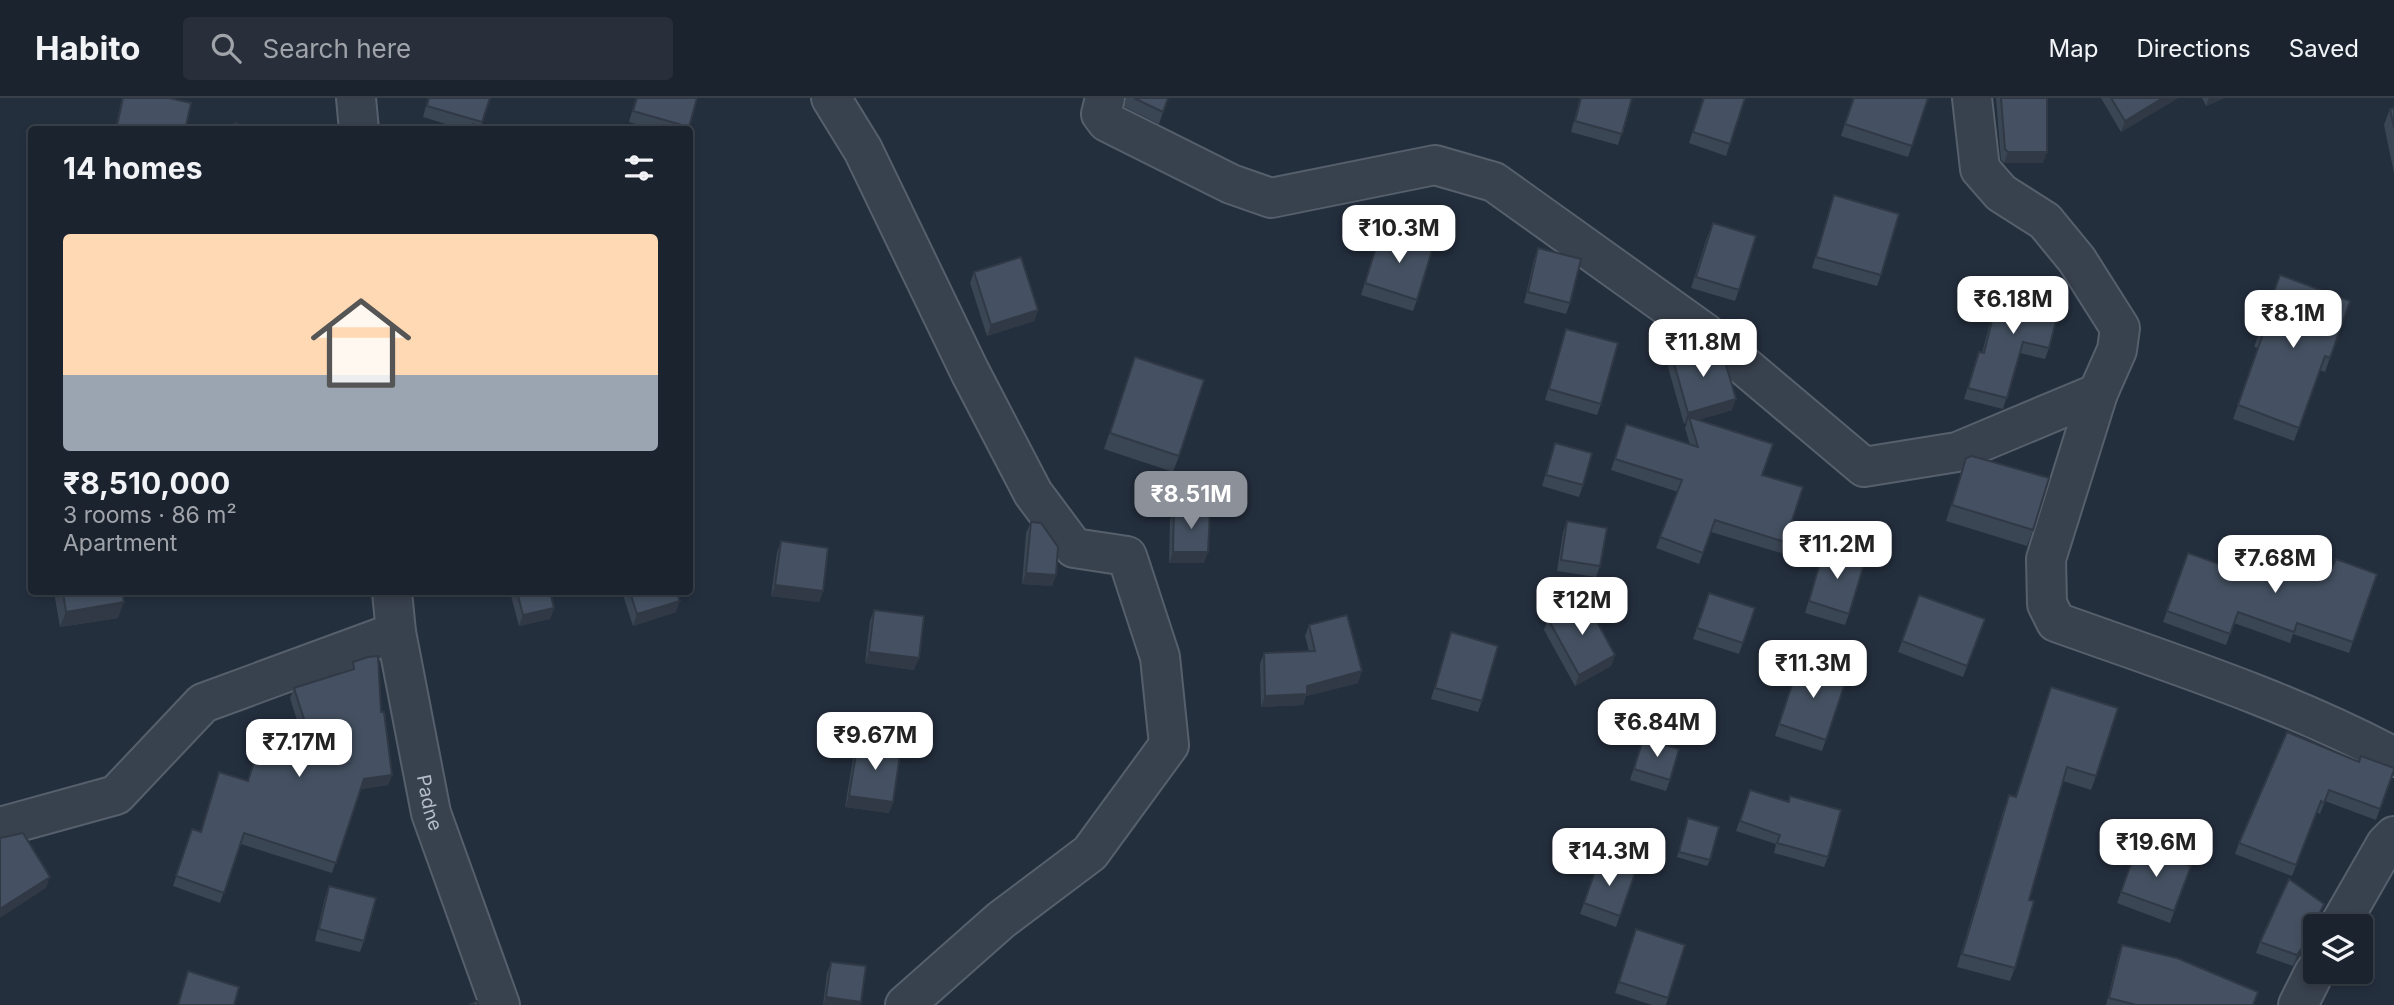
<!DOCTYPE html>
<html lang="en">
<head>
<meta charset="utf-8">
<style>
	:root { --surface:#1b232e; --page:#282f3a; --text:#f1f3f6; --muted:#a0a4aa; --line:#39404a; --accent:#8c9099 }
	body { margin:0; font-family:Inter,sans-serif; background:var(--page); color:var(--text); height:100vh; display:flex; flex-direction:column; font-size:26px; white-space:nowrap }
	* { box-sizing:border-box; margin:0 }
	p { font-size:23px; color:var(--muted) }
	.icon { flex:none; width:38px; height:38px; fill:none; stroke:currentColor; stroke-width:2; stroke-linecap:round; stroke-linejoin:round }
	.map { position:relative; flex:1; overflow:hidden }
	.panel { position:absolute; left:28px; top:28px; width:665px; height:469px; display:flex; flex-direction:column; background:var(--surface); border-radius:7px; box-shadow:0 4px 10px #0003,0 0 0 2px var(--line) }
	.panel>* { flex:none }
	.tools { position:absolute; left:2303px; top:816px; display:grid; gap:14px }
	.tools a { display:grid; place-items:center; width:70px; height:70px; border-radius:7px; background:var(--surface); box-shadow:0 4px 10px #0003,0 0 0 2px var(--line); font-size:35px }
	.price { position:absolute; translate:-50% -60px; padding:0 16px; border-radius:14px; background:#fff; color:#222; font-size:23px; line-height:46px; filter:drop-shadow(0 2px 4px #0008) }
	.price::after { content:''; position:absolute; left:50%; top:42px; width:21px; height:16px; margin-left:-10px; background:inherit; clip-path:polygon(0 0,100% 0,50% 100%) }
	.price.selected { background:var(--accent); color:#fff }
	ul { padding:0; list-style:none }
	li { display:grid; align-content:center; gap:14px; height:371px; padding:0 35px }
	li span { display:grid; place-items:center; height:217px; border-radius:7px; color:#555 }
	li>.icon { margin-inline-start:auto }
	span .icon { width:126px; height:126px; fill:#fffc; stroke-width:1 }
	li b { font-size:30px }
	h2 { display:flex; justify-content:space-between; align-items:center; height:84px; padding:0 35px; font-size:30px }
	header { display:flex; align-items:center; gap:42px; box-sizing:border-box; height:98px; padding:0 35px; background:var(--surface); border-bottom:2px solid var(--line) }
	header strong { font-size:33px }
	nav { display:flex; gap:38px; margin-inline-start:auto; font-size:24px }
	.search { width:490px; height:63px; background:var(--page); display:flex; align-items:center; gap:18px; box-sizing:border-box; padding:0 24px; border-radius:7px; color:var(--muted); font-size:26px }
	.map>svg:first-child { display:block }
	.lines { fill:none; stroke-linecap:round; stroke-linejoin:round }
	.minor-casing { stroke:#565f6c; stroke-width:42 }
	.minor { stroke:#38414e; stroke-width:38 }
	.wall { fill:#3b4654 }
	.shaded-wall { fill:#303945 }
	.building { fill:#455162; stroke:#303945; stroke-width:2 }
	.labels { text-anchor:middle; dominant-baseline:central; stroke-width:6; stroke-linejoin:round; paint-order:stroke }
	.street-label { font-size:19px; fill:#b4bcc9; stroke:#1d2633 }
</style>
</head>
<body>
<header>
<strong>Habito</strong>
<div class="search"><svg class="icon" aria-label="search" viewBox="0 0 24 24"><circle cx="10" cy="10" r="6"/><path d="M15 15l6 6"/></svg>Search here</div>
<nav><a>Map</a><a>Directions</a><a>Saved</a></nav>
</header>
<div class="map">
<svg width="2394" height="907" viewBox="0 0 2394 907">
	<rect width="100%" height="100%" fill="#242f3e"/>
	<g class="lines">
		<!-- minor casing -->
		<g class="minor-casing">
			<g id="minor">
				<path d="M356 0 359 32"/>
				<path d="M831 0 863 52 970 274 1033 395 1074 450 1127 458 1160 559 1169 647 1090 755 1001 822 905 907"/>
				<path d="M1105 0 1101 16 1107 24 1231 86 1271 100 1435 67 1494 84 1705 235 1864 369 1957 354 2098 295"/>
				<path d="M1972 0 1980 71 2001 95 2045 123 2077 162 2120 230 2117 252 2098 295 2046 461 2047 506 2056 524C2170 565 2287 602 2394 659"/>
				<path id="s1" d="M392 494 396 534 431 715 500 907"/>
				<path d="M0 729 116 697 203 605 396 534"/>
				<path d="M2339 828 2386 746 2394 738"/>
				<path d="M2298 907 2315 873"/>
			</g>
		</g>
		<!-- minor -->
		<use href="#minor" class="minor"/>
	</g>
	<!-- wall -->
	<path class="wall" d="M122 0H169L185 32H115Z
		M428 0H490L481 28 492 32H465L423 19Z
		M636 0H697L688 32H655L629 24Z
		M1126 0H1168L1159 26 1125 9Z
		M1580 0H1632L1618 47 1571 34Z
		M1703 0H1745L1726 58 1689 45Z
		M1853 0H1928L1908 59 1841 38Z
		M1996 0H2047L2043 65H2004L2001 62Z
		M2101 0H2178L2121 34Z
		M2202 0H2224L2206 8Z
		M2394 10V75L2384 27 2390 11Z
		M1834 97 1881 177 1877 188 1812 170Z
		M1381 133 1417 202 1413 213 1361 197Z
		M1708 136 1739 192 1735 203 1691 190Z
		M1538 150 1570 205 1566 216 1524 205 1534 161Z
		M974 174 1038 212 1034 223 987 238 970 185Z
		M2280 177 2350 203 2325 274 2320 272 2294 343 2233 321 2258 250 2254 249Z
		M2001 186 2049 250 2045 261 2020 255 2003 311 1964 301 1979 254 1982 255 1997 197Z
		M1566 231 1601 306 1597 317 1545 302Z
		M1672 258 1732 312 1698 322 1762 377 1785 444 1781 455 1711 434 1699 466 1656 450 1678 394 1611 372 1622 337 1690 347 1685 330 1687 325 1684 326 1668 269Z
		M1135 259 1179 358 1173 374 1104 351Z
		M1555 345 1583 387 1579 399 1542 388Z
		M1966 360 2033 432 2027 448 1946 423Z
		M1174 411 1204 465H1169L1170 422Z
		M1567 423 1600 468 1596 479 1557 473 1563 434Z
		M1031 424 1056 477 1052 488 1022 486 1026 435Z
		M781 443 823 493 819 504 771 498 777 454Z
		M1824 451 1849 516 1845 527 1805 515Z
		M2188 455 2264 482 2332 470 2377 476 2349 555 2293 536 2290 545 2234 525 2226 547 2163 524Z
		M54 494H122L118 520 60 529Z
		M510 494H550L554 510 550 521 519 528Z
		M622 494H676V514L633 528Z
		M1709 495 1755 510 1739 556 1693 541Z
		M1919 497 1985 521 1963 579 1898 554Z
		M874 512 914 572 865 565 870 523Z
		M1548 521 1615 557 1611 568 1575 588 1544 532Z
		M1309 527 1358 585 1306 598 1303 607 1261 609 1260 566 1264 555 1309 553 1305 538Z
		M1451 534 1482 603 1478 614 1431 601Z
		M1800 563 1847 579 1822 653 1775 638Z
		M353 564 381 614 392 677 388 687 360 691 332 775 241 746 220 805 173 788 192 731 200 734 219 674 248 683 302 638 290 600 294 590 350 572Z
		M2051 589 2096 678 2091 692 2063 683 2029 802 2015 870 2010 883 1957 869 2004 710 2009 697 2015 699Z
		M1643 641 1670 682 1666 693 1630 682Z
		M858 644 893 704 889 715 845 709 854 655Z
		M2359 664 2394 672 2376 722 2325 703 2320 716 2317 714 2292 778 2235 756 2239 745Z
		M1750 692 1828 759 1824 769 1774 755 1776 746 1736 733Z
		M1686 726 1710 762 1707 768 1677 759Z
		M2137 749 2191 768 2170 825 2117 805Z
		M1599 762 1635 775 1616 829 1580 816Z
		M329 788 364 843 360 854 315 843 325 799Z
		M2320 817 2302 856 2293 868 2256 855 2260 844Z
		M1636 831 1685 847 1666 907H1652L1615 895Z
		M2122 847 2258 894 2253 907H2106L2118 858Z
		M831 864 860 907H823L827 875Z"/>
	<!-- shaded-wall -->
	<path class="shaded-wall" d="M2163 0H2178L2121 34 2125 23Z
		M2209 0H2224L2206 8Z
		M2008 54H2047L2043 65H2004Z
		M1038 212 1034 223 987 238 991 227Z
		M1736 301 1732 312 1691 324 1689 319 1687 325 1684 326 1688 315Z
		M1173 454H1208L1204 465H1169Z
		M1026 475 1056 477 1052 488 1022 486Z
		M775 487 823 493 819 504 771 498Z
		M680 503 676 514 633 528 637 516Z
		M124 504 118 520 60 529 66 514Z
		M554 510 550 521 519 528 523 517Z
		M869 554 919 560 914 572 865 565Z
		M1615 557 1611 568 1575 588 1579 577Z
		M1362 573 1358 585 1306 598 1303 607 1261 609 1265 598 1307 588Z
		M392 677 388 687 360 691 364 681Z
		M849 698 893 704 889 715 845 709Z
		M50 779 46 790 0 820V811Z
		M2324 806 2302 856 2293 868 2297 857Z
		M826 899 861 904 860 907H823Z"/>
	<!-- building -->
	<path class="building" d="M123 0H169L191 5 185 32H116Z
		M429 0H490L482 24 427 8Z
		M637 0H697L689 29 633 13Z
		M1134 0H1168L1163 14Z
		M1581 0H1632L1622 36 1575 23Z
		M1704 0H1745L1730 46 1693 34Z
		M1854 0H1928L1912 48 1845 26Z
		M2001 0H2047V54H2008L2005 51Z
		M2111 0H2163L2125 23Z
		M2394 10V30L2390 11Z
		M235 25 254 32H233Z
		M473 26 492 32H472Z
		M1834 97 1899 116 1881 177 1816 159Z
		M1713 125 1756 138 1739 192 1696 179Z
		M1381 133 1433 149 1417 202 1365 185Z
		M1538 150 1581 161 1570 205 1528 194Z
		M1021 159 1038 212 991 227 974 174Z
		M2280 177 2350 203 2330 260 2325 258 2299 330 2238 307 2263 236 2259 235Z
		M2001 186 2062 200 2049 250 2023 244 2007 300 1968 290 1979 254 1984 255Z
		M1566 231 1618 245 1601 306 1549 291Z
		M1705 249 1726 267 1736 301 1688 315 1672 258Z
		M1135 259 1204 282 1179 358 1110 335Z
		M1689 319 1773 346 1762 377 1803 389 1785 444 1715 422 1703 455 1660 439 1682 382 1615 361 1626 326 1698 349Z
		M1555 345 1592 355 1583 387 1546 377Z
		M1972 358 2049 380 2033 432 1952 407 1966 360Z
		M1174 411 1210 412 1208 454H1173Z
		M1567 423 1607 430 1600 468 1561 462Z
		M1031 424 1041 425 1058 449 1056 477 1026 475Z
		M781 443 828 450 823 493 775 487Z
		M2276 450 2332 470 2336 461 2377 476 2353 544 2297 525 2294 534 2238 514 2230 536 2167 513 2188 455 2264 482Z
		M1824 451 1865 463 1849 516 1809 503Z
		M63 494H122L124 504 66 514Z
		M517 494H550L554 510 523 517Z
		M630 494H676L680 503 637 516Z
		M1709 495 1755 510 1743 545 1697 530Z
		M1919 497 1985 521 1967 568 1902 543Z
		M1584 500 1615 557 1579 577 1548 521Z
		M874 512 924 518 919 560 869 554Z
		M1347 517 1362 573 1307 588V596L1265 598 1264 555 1315 553 1309 527Z
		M1451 534 1498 548 1482 603 1435 590Z
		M378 558 381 614H384L392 677 364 681 336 765 244 735 224 795 176 778 192 731 201 734 219 674 248 683 266 626 310 640 294 590 354 571 353 564 368 559Z
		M1800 563 1847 579 1826 642 1779 626Z
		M2051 589 2118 610 2096 678 2067 669 2029 802 2034 803 2015 870 1962 856 2009 697 2016 699Z
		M2287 634 2359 664 2361 658 2394 670V672L2380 711 2329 692 2324 705 2321 703 2296 767 2239 745Z
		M1643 641 1679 651 1670 682 1634 671Z
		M858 644 901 650 893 704 849 698Z
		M1750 692 1789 704 1790 698 1841 712 1828 759 1777 745 1780 737 1740 723Z
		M1688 720 1719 729 1710 762 1679 754Z
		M23 735 50 779 0 811V740Z
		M2137 749 2191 768 2174 813 2121 794Z
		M1599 762 1635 775 1620 818 1584 805Z
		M2289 781 2324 806 2306 844 2297 857 2260 844Z
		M329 788 376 800 364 843 319 831Z
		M1636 831 1685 847 1668 900 1619 884Z
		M2122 847 2177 860 2258 894 2253 907H2136L2109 900Z
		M831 864 866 868 861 904 826 899Z
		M188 873 239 889 234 907H178Z
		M477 903 479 907H469Z"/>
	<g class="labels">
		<!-- street labels -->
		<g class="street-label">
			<text stroke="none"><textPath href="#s1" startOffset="214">Padne</textPath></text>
		</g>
	</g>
</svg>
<div class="tools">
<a><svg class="icon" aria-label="layers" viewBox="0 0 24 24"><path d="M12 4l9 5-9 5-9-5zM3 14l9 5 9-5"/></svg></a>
</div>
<b class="price" style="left:1399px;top:167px">₹10.3M</b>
<b class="price" style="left:2013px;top:238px">₹6.18M</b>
<b class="price" style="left:2293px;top:252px">₹8.1M</b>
<b class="price" style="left:1703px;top:281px">₹11.8M</b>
<b class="price selected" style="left:1191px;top:433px">₹8.51M</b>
<b class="price" style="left:1837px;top:483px">₹11.2M</b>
<b class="price" style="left:2275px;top:497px">₹7.68M</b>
<b class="price" style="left:1582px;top:539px">₹12M</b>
<b class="price" style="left:1813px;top:602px">₹11.3M</b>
<b class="price" style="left:1657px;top:661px">₹6.84M</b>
<b class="price" style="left:875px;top:674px">₹9.67M</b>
<b class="price" style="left:299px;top:681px">₹7.17M</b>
<b class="price" style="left:2156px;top:781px">₹19.6M</b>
<b class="price" style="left:1609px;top:790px">₹14.3M</b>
<section class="panel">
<h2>14 homes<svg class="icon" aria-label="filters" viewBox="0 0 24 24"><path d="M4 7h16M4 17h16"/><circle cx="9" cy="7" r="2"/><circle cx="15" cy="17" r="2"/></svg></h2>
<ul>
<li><span style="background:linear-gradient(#ffd9b3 65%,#9aa5b1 0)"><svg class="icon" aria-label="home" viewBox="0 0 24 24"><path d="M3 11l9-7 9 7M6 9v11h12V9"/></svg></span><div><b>₹8,510,000</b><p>3 rooms · 86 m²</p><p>Apartment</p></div></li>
</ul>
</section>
</div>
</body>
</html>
